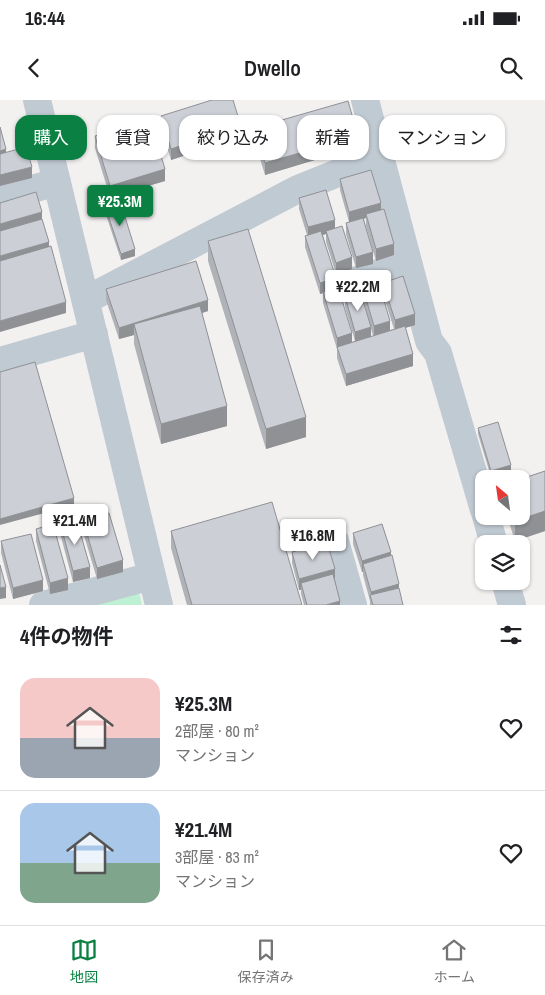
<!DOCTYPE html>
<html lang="ja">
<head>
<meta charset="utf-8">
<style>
	:root { --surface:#fff; --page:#f2f2f2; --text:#202124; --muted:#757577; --line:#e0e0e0; --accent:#0b8043 }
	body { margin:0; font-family:"Archivo Narrow","Noto Sans JP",sans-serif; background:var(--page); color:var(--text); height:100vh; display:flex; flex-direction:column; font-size:19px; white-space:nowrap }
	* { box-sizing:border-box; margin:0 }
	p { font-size:16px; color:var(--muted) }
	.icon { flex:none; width:28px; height:28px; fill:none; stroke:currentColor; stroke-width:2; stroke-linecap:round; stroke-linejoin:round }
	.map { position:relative; height:505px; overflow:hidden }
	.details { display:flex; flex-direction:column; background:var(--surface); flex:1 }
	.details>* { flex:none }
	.guide { position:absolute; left:15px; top:15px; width:515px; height:45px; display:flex; gap:10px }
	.needle { width:32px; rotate:331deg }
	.tools { position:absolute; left:475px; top:370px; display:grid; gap:10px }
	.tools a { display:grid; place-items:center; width:55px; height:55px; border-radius:10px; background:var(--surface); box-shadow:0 1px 4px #0004; font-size:25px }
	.price { position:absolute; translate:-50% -42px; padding:0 11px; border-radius:5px; background:#fff; color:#222; font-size:16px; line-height:32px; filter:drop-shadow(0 1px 2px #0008) }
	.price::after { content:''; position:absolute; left:50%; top:30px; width:15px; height:11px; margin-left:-8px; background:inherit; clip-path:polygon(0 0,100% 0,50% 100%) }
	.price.current { background:var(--accent); color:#fff }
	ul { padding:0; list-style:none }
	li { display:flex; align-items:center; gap:15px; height:125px; padding:0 20px }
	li+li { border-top:1px solid var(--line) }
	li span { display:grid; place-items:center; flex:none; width:140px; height:100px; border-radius:15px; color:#555 }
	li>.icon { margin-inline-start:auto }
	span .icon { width:60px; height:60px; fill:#fffc; stroke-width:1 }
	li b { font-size:21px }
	h2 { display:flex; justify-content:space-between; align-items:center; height:60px; padding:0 20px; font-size:21px }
	.chip { padding:0 18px; border-radius:15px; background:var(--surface); box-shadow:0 1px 4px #0004; font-size:18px; line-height:45px }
	.chip.current { background:var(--accent); color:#fff }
	.status { display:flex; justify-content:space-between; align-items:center; height:35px; padding:0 25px; background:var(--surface); direction:ltr }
	.status svg { height:14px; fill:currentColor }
	header { display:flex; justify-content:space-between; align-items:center; height:65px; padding:0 20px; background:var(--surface); font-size:22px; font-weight:600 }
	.tab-bar { display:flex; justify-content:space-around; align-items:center; height:70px; border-top:1px solid var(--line); background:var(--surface); font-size:14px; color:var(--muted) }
	.tab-bar a { display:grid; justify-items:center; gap:2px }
	.tab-bar .current { color:var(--accent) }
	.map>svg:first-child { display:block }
	.green { fill:#bef1d3 }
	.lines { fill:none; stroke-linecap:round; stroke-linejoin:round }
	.minor { stroke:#c0cad2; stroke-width:28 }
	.wall { fill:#afb2b7 }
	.shaded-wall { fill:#8f9195 }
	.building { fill:#cccfd5; stroke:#8f9195 }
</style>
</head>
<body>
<div class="status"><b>16:44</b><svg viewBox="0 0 49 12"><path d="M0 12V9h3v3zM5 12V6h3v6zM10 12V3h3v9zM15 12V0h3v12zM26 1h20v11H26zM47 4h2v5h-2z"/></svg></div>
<header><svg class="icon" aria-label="back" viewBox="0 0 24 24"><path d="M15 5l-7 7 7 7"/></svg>Dwello<svg class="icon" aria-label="search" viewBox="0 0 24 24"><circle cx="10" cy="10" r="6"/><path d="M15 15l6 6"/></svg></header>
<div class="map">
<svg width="545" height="505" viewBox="0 0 545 505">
	<rect width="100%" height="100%" fill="#f3f0f0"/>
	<!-- green -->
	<path class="green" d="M139 491 142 505H91Z"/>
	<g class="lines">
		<!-- minor -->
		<path class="minor" d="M37 0 159 505
			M365 0 429 241 438 253 484 410
			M0 98 57 82
			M351 182 408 163
			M86 200 298 89 380 56
			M0 261 94 234
			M486 416 494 444
			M335 441 353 505
			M505 481 512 505
			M43 505 152 476"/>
	</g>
	<!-- wall -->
	<path class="wall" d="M161 16 241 37 171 60 161 27Z
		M254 28 358 47 265 75 254 39Z
		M95 36 165 81 110 97 95 48Z
		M340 79 381 110 394 155 376 161 366 126V118L364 119 373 164 356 168 346 134V123L349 122 340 90Z
		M299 98 335 128 352 169 336 174 326 142V134L323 135 336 187 352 242 355 241 345 207V196L371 236H373L364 203V192L390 230 394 229 383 194V183L415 225 405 228 413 266 346 286 337 258V249L323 203V193L320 194 305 147V136L307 135 299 109Z
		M105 106 135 156 121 160 105 112Z
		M208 141 306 337 266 349 208 161Z
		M106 189 208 211 202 213 227 326 161 344 134 244V235L119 239 106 200Z
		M478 328 511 371 491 377 478 334Z
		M545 371V431L515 441 507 416H521Z
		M83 420 123 472 97 479 83 432Z
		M61 426 90 478 73 482 61 437Z
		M36 429 68 490 50 494 36 441Z
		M171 431 302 505H187L171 448Z
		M353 433 391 456 403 505H370V501L363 475V472H362L353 444Z
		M1 441 43 491 13 499 1 453Z
		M292 452 335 480 340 505H304L301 494V490H299L292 463Z"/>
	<!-- shaded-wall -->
	<path class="shaded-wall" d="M241 26V37L171 60V49Z
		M358 36V47L265 75V63Z
		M6 49V60L0 62V51Z
		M32 67V78L0 86V75Z
		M165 69V81L110 97V86Z
		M381 103V114H366V118L349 123V112Z
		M42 112V123L0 135V124Z
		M335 120V131H326V134L308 139V127Z
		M49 142V153L0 167V156Z
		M394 144V155L376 161V149Z
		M135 149V156L121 160V154Z
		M373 152V164L356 168V157Z
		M352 157V169L336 174V163Z
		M336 178V189L320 194V183Z
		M208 200V211L136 234 134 224V235L119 239V228Z
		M66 202V213L0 232V221Z
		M415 214V225L395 231V220Z
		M390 221V233L374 238V226Z
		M371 227V238L355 243V232Z
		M352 233V244L337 247V249V238Z
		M413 254V266L346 286V274Z
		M227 306V326L161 344V324Z
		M306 317V337L266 349V329Z
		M511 365V371L491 377V371Z
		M74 398V405L0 425V419Z
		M545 411V431L515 441V421Z
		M391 452V464H363V472H362V461Z
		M123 460V472L97 479V468Z
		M90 467V478L73 482V471Z
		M335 469V480L303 489 301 483V490H299V479Z
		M68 478V490L50 494V483Z
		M43 480V491L13 499V488Z
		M399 484V495L371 498V492Z
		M6 487V498L0 499V488Z
		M340 501V505H326Z"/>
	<!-- building -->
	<path class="building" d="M212 0H233L241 26 171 49 161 16Z
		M348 1 358 36 265 63 254 28Z
		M150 19 165 69 110 86 95 36Z
		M0 27 6 49 0 51Z
		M26 47 32 67 0 75V54Z
		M371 70 381 103 349 112 340 79Z
		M326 90 335 120 308 127 299 98Z
		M36 92 42 112 0 124V103Z
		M120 101 135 149 121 154 105 106Z
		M384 109 394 144 376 149 366 114Z
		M363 118 373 152 356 157 346 123Z
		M42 119 49 142 0 156V131Z
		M342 126 352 157 336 163 326 131Z
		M248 129 306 317 266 329 208 141Z
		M321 131 336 178 320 183 305 136Z
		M51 146 66 202 0 221V161Z
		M196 161 208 200 119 228 106 189Z
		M403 176 415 214 395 220 383 183Z
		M338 187 352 233 337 238 323 192Z
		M380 187 390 221 374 226 364 192Z
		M360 191 371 227 355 232 345 196Z
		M200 206 227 306 161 324 134 224Z
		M405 226 413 254 346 274 337 247Z
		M35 262 74 398 0 419V272Z
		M498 322 511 365 491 371 478 328Z
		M545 371V411L515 421 514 416H521V379Z
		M272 402 302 505H192L171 431Z
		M109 413 123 460 97 468 83 420Z
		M77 421 90 467 73 471 61 426Z
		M53 424 68 478 50 483 36 429Z
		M382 424 391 452 362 461 353 433Z
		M31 434 43 480 13 488 1 441Z
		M327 442 335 469 299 479 292 452Z
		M392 455 399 484 371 492 363 464Z
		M0 465 6 487 0 488Z
		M333 474 340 501 326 505H307L301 483Z
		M399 488 403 505H373L370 495Z"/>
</svg>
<div class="tools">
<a><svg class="needle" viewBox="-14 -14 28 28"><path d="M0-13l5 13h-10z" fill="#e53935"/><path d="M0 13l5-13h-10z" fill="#757577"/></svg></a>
<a><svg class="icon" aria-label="layers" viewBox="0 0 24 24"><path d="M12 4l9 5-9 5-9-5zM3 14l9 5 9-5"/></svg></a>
</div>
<b class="price current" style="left:120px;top:127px">¥25.3M</b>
<b class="price" style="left:358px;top:212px">¥22.2M</b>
<b class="price" style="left:75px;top:446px">¥21.4M</b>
<b class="price" style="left:313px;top:461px">¥16.8M</b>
<div class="guide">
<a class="chip current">購入</a>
<a class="chip">賃貸</a>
<a class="chip">絞り込み</a>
<a class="chip">新着</a>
<a class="chip">マンション</a>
</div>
</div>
<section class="details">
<h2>4件の物件<svg class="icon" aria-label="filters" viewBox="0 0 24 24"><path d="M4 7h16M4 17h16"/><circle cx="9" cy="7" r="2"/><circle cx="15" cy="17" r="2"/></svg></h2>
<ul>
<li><span style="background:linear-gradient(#f6c9c9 60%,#9aa5b1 0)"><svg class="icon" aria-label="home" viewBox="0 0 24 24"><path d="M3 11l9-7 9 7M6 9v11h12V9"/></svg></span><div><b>¥25.3M</b><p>2部屋 · 80 m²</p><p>マンション</p></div><svg class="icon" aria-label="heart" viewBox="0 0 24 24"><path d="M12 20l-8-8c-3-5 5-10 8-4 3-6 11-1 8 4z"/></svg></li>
<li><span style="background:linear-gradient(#a9c7e8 60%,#7fa58c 0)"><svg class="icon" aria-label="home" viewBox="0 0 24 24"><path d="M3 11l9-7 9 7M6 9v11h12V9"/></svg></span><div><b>¥21.4M</b><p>3部屋 · 83 m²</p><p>マンション</p></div><svg class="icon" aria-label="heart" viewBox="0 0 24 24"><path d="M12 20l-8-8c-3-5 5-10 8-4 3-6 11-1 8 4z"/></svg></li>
</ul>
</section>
<nav class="tab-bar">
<a class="current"><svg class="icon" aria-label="map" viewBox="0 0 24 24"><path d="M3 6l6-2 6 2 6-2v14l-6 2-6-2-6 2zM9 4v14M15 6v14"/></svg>地図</a>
<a><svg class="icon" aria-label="saved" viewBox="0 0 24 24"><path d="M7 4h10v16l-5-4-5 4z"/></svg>保存済み</a>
<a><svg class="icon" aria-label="home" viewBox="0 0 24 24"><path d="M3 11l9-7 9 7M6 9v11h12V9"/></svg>ホーム</a>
</nav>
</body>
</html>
